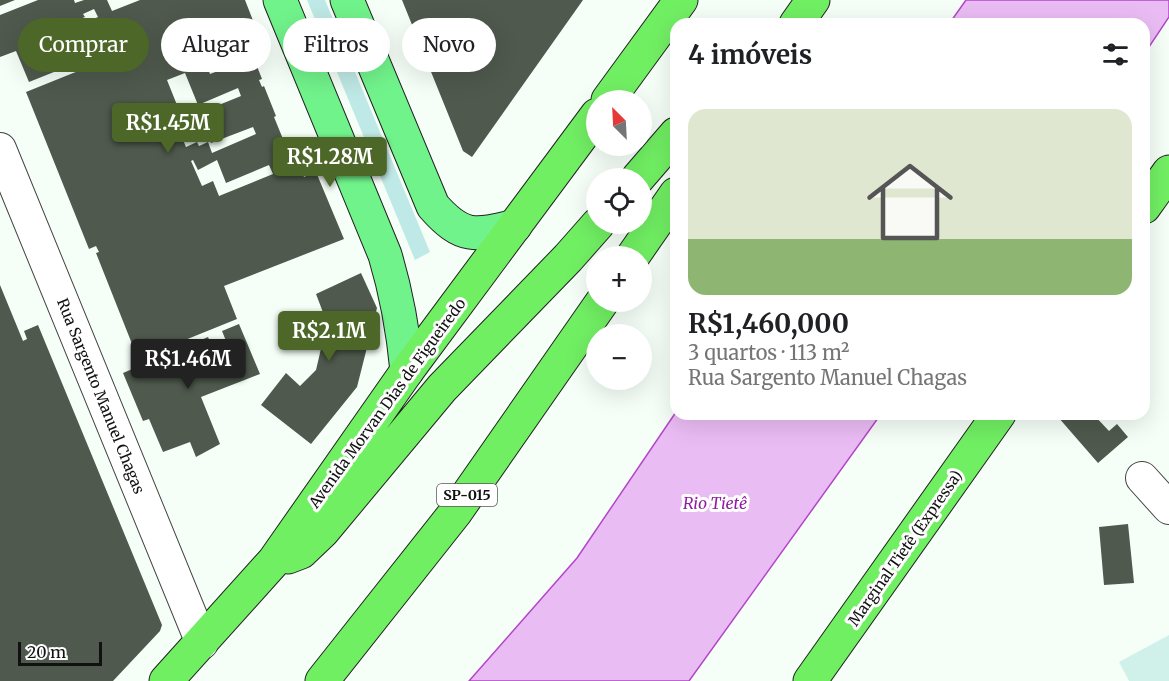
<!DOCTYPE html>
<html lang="pt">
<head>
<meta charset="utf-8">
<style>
	:root { --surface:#fff; --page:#f2f2f2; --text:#202124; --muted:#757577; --accent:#4d6728 }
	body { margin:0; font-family:Merriweather,serif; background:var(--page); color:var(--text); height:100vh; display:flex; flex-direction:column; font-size:22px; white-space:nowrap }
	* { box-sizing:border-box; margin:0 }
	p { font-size:20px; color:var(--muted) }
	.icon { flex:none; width:33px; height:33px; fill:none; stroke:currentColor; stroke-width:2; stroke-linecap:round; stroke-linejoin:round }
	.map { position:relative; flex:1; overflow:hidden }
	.side { position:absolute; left:670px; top:18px; width:480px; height:402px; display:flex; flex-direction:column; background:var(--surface); border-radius:18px; box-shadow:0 6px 24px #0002 }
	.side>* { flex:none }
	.top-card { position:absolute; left:18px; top:18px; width:562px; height:54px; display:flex; gap:12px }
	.needle { width:39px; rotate:336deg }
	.fabs { position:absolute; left:586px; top:90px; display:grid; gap:12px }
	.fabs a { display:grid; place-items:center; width:66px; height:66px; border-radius:50%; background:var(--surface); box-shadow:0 6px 24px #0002; font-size:30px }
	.scale { position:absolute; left:18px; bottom:15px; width:84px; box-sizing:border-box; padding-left:6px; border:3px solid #111; border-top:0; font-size:16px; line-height:21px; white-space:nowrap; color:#111; -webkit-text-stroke:4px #fff; paint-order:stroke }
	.price { position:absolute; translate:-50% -51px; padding:0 14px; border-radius:6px; background:var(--accent); color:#fff; font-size:20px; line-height:39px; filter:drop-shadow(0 2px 3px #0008) }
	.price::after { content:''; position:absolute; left:50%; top:36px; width:18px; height:14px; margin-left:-9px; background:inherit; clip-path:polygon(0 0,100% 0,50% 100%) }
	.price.on { background:#222; color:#fff }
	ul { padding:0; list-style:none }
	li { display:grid; align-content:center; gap:12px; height:318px; padding:0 18px }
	li span { display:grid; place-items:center; height:186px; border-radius:18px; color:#555 }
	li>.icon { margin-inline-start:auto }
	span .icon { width:108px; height:108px; fill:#fffc; stroke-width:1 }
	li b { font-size:26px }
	h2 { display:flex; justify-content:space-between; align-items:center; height:72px; padding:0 18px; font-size:26px }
	.tag { padding:0 21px; border-radius:27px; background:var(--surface); box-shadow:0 6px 24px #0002; font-size:21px; line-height:54px }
	.tag.on { background:var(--accent); color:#fff }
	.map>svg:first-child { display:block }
	.green { fill:#bfe9e6 }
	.pitch { fill:#d0f1ea }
	.water { fill:#eabcf4; stroke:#b445c9; stroke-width:1.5 }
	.building { fill:#4f594d; fill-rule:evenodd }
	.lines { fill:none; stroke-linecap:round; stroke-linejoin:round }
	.minor-casing { stroke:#444; stroke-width:34 }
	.major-casing { stroke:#222; stroke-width:35 }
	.highway-casing { stroke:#222; stroke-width:35 }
	.minor { stroke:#fff; stroke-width:32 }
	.major { stroke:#71f38b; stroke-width:33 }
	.highway { stroke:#71ef63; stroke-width:33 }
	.labels { text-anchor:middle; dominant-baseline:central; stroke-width:6; stroke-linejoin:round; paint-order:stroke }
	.shield { fill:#fff; stroke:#585858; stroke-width:1.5 }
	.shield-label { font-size:14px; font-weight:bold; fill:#111 }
	.street-label { font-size:15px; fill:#111; stroke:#fff }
	.water-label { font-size:16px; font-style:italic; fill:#901da0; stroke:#fff }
</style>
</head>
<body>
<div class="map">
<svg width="1169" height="681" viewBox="0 0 1169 681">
	<rect width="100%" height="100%" fill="#f5fff8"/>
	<!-- green -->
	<path class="green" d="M307 0H325L430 252 415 260Z"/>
	<!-- pitch -->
	<path class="pitch" d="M1169 635V681H1129L1119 662Z"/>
	<!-- water -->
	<path class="water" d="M966 0H1169V17L1145 53 1144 24H949Z
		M676 412V414H881L689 681H469L577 558Z"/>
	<!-- building -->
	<path class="building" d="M0 0H15L0 6Z
		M38 0H74L75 3 84 0H107L112 11 140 0H245L261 41 249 46 262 79 259 80 262 87 264 86 276 116 274 117 294 166 299 164 304 177 316 172 344 239 224 286 237 319 138 359 96 253 99 252 96 246 89 249 26 92 103 61 99 54 29 82 16 51 0 57V15ZM94 9 98 17 70 29 68 24 85 17 83 14ZM140 45 145 56 132 62 127 51ZM214 61 218 71 210 74 206 64ZM185 73 198 105 238 88 241 96 199 113 211 143 253 127 256 134 212 153 208 142 199 146 197 142 186 147 176 123 179 122 182 131 199 124 195 115 183 120 167 80ZM193 160 198 170 217 160 226 183 269 165 273 174 219 196 213 181 202 186 191 161Z
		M402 0H583L472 157 463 151Z
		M361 273 377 308 357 387 311 444 261 405 286 373 300 386 316 370 327 323 316 294Z
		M0 285 23 341 27 339 24 331 38 325 162 625 160 631 113 681H0Z
		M239 324 260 374 201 397 220 444 196 457 190 442 163 452 149 419 143 421 123 373 208 337 216 355 221 353 227 367 235 363 222 331Z
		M1059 414H1093L1109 431 1117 424 1128 437 1098 463 1058 417Z
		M1128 524 1134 583 1104 585 1099 527Z"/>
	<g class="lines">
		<!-- minor casing -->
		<g class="minor-casing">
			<path id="minor" d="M0 149 202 643
				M1142 478 1169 508"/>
		</g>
		<!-- major casing -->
		<g class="major-casing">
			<path id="major" d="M280 0 385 255C397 295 403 329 407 371
				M347 0 433 206C462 239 475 236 515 226"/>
		</g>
		<!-- highway casing -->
		<g class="highway-casing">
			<path id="highway" d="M796 24 813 0
				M608 100 681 0
				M638 178 676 134
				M1144 207 1169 172
				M633 256 676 194
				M288 557 301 552 323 531 442 388 568 258 598 224
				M166 681 274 561 407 371 597 115
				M322 681 455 513 602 302
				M810 681 999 414"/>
		</g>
		<!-- minor -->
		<use href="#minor" class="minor"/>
		<!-- major -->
		<use href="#major" class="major"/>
		<!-- highway -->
		<use href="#highway" class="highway"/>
	</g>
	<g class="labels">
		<!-- shield labels -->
		<rect class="shield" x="437" y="484" width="60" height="22" rx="4.5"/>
		<g class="shield-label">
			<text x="467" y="495">SP-015</text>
		</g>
		<!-- street labels -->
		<g class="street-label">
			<text transform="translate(101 396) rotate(68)">Rua Sargento Manuel Chagas</text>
			<text transform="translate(387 403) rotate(-54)">Avenida Morvan Dias de Figueiredo</text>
			<text transform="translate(905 548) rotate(-55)">Marginal Tietê (Expressa)</text>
		</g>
		<!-- water labels -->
		<g class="water-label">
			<text x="715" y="503">Rio Tietê</text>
		</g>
	</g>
</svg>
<div class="fabs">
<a><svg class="needle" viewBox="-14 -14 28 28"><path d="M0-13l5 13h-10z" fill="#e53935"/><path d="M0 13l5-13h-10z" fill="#757577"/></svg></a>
<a><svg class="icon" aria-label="locate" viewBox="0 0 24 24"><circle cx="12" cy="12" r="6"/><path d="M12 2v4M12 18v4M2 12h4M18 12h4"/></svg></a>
<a>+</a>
<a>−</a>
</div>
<div class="scale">20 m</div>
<b class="price" style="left:168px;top:154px">R$1.45M</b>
<b class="price" style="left:330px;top:188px">R$1.28M</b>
<b class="price" style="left:329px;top:362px">R$2.1M</b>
<b class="price on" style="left:188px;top:390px">R$1.46M</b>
<div class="top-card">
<a class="tag on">Comprar</a>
<a class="tag">Alugar</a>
<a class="tag">Filtros</a>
<a class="tag">Novo</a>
</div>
<section class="side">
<h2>4 imóveis<svg class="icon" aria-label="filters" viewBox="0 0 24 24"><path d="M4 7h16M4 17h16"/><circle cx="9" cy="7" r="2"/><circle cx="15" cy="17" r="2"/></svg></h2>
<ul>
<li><span style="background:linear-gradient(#dfe7d0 70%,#8fb573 0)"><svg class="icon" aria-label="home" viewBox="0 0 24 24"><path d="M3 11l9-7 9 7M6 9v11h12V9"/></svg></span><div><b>R$1,460,000</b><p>3 quartos · 113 m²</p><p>Rua Sargento Manuel Chagas</p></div></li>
</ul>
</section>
</div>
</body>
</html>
